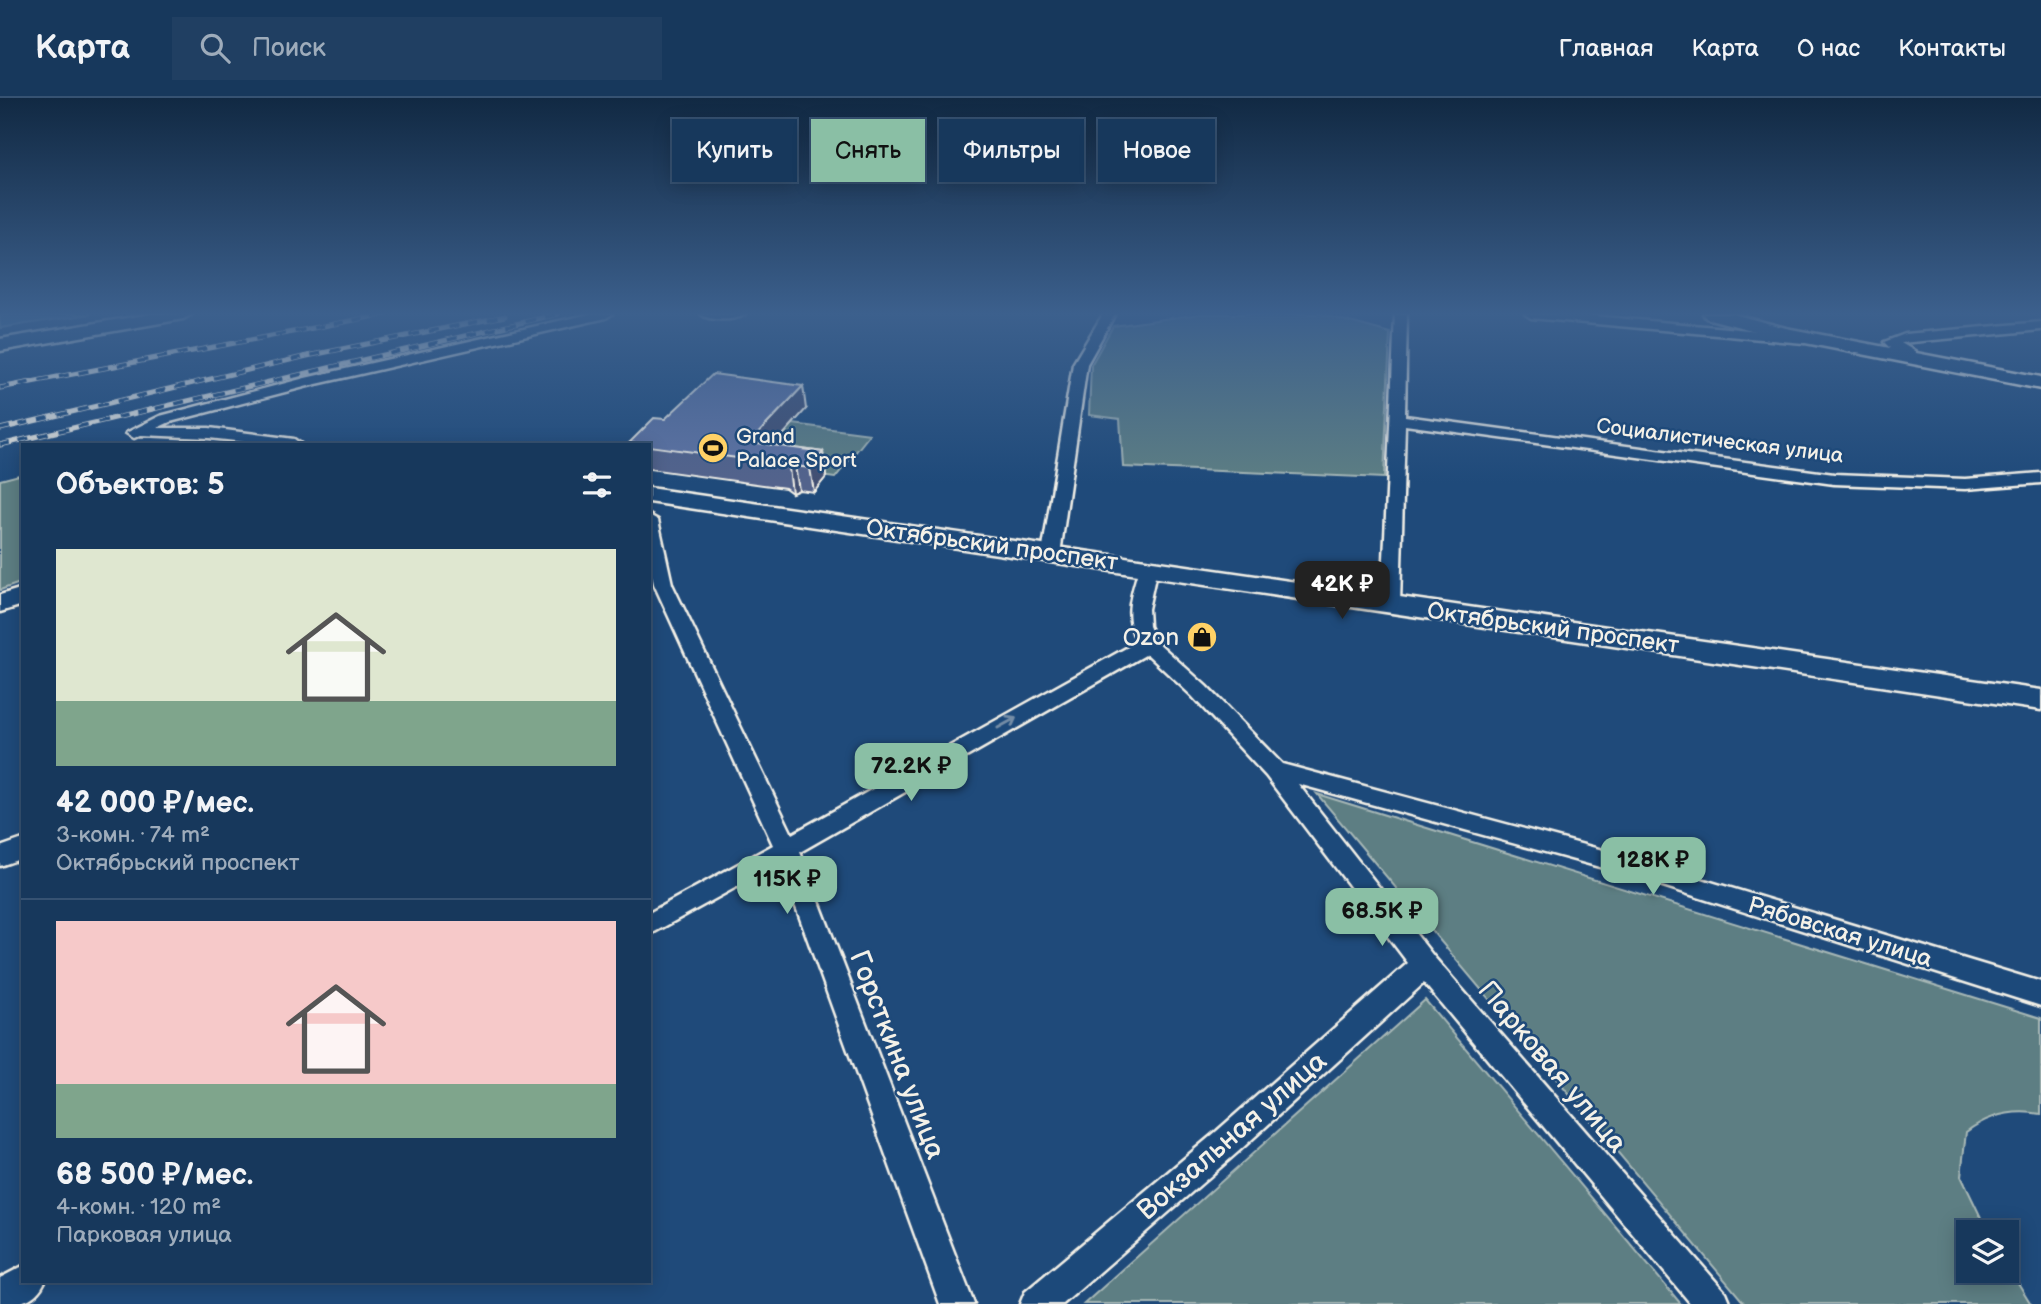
<!DOCTYPE html>
<html lang="ru">
<head>
<meta charset="utf-8">
<style>
	:root { --surface:#17385c; --page:#203f62; --text:#f1f3f6; --muted:#9eacbb; --line:#365272; --accent:#8abfa5 }
	body { margin:0; font-family:"Balsamiq Sans",sans-serif; background:var(--page); color:var(--text); height:100vh; display:flex; flex-direction:column; font-size:26px; white-space:nowrap }
	* { box-sizing:border-box; margin:0 }
	p { font-size:23px; color:var(--muted) }
	.icon { flex:none; width:38px; height:38px; fill:none; stroke:currentColor; stroke-width:2; stroke-linecap:round; stroke-linejoin:round }
	.map { position:relative; flex:1; overflow:hidden }
	.panel { position:absolute; left:21px; top:345px; width:630px; height:840px; display:flex; flex-direction:column; background:var(--surface); border-radius:0px; box-shadow:0 4px 18px #0003,0 0 0 2px var(--line) }
	.panel>* { flex:none }
	.guide { position:absolute; left:672px; top:21px; width:665px; height:63px; display:flex; gap:14px }
	.buttons { position:absolute; left:1956px; top:1122px; display:grid; gap:14px }
	.buttons a { display:grid; place-items:center; width:63px; height:63px; border-radius:0px; background:var(--surface); box-shadow:0 4px 18px #0003,0 0 0 2px var(--line); font-size:35px }
	.price { position:absolute; translate:-50% -60px; padding:0 16px; border-radius:14px; background:var(--accent); color:#111; font-size:23px; line-height:46px; filter:drop-shadow(0 2px 4px #0008) }
	.price::after { content:''; position:absolute; left:50%; top:42px; width:21px; height:16px; margin-left:-10px; background:inherit; clip-path:polygon(0 0,100% 0,50% 100%) }
	.price.active { background:#222; color:#fff }
	ul { padding:0; list-style:none }
	li { display:grid; align-content:center; gap:14px; height:371px; padding:0 35px }
	li+li { border-top:2px solid var(--line) }
	li span { display:grid; place-items:center; height:217px; border-radius:0px; color:#555 }
	li>.icon { margin-inline-start:auto }
	span .icon { width:126px; height:126px; fill:#fffc; stroke-width:1 }
	li b { font-size:30px }
	h2 { display:flex; justify-content:space-between; align-items:center; height:84px; padding:0 35px; font-size:30px }
	.chip { padding:0 24px; border-radius:0px; background:var(--surface); box-shadow:0 4px 18px #0003,0 0 0 2px var(--line); font-size:24px; line-height:63px }
	.chip.active { background:var(--accent); color:#111 }
	header { display:flex; align-items:center; gap:42px; box-sizing:border-box; height:98px; padding:0 35px; background:var(--surface); border-bottom:2px solid var(--line) }
	header strong { font-size:33px }
	nav { display:flex; gap:38px; margin-inline-start:auto; font-size:24px }
	.search { width:490px; height:63px; background:var(--page); display:flex; align-items:center; gap:18px; box-sizing:border-box; padding:0 24px; border-radius:0px; color:var(--muted); font-size:26px }
	.map>svg:first-child { display:block }
	.green { fill:#5d7e83; stroke:#a8b8b6; stroke-width:2 }
	.water { fill:#42769f; stroke:#89a7bc; stroke-width:2 }
	.lines { fill:none; stroke-linecap:round; stroke-linejoin:round }
	.street-casing { stroke:#f4f1e8; stroke-width:5 }
	.secondary-casing { stroke:#f4f1e8; stroke-width:5 }
	.street { fill:#1f4a7a; fill-rule:evenodd }
	.secondary { fill:#1f4a7a; fill-rule:evenodd }
	.rail-casing { stroke:#f4f1e8; stroke-width:5 }
	.rail { stroke:#1f4a7a; stroke-width:3.5; stroke-dasharray:10; stroke-linecap:butt }
	.wall { fill:#52638c; stroke:#f4f1e8; stroke-width:2 }
	.shaded-wall { fill:#425072; stroke:#f4f1e8; stroke-width:2 }
	.building { fill:#5f73a3; stroke:#f4f1e8; stroke-width:2 }
	.oneway { stroke:#748da6 }
	.labels { text-anchor:middle; dominant-baseline:central; stroke-width:5; stroke-linejoin:round; paint-order:stroke }
	.far-poi-label { font-size:21px; fill:#f4f1e8; stroke:#1f4a7a; text-anchor:start }
	.far-street-label { font-size:21px; fill:#f4f1e8; stroke:#1f4a7a }
	.street-label { font-size:24px; fill:#f4f1e8; stroke:#1f4a7a }
	.poi-label { font-size:24px; fill:#f4f1e8; stroke:#1f4a7a; text-anchor:end }
	.near-street-label { font-size:28px; fill:#f4f1e8; stroke:#1f4a7a }
</style>
</head>
<body>
<header>
<strong>Карта</strong>
<div class="search"><svg class="icon" aria-label="search" viewBox="0 0 24 24"><circle cx="10" cy="10" r="6"/><path d="M15 15l6 6"/></svg>Поиск</div>
<nav><a>Главная</a><a>Карта</a><a>О нас</a><a>Контакты</a></nav>
</header>
<div class="map">
<svg width="2041" height="1206" viewBox="0 0 2041 1206">
	<rect width="100%" height="100%" fill="#1f4a7a"/>
	<filter id="ink" filterUnits="userSpaceOnUse"><feTurbulence type="fractalNoise" baseFrequency=".0143" numOctaves="2"/><feDisplacementMap in="SourceGraphic" scale="14" xChannelSelector="R" yChannelSelector="G"/><feConvolveMatrix kernelMatrix="1 2 1 2 8 2 1 2 1" color-interpolation-filters="sRGB"/></filter>
	<g filter="url(#ink)">
		<!-- green -->
		<path class="green" d="M1200 216H1321L1390 235 1384 380 1123 369 1120 321 1089 317 1091 267 1113 228Z
			M793 326 870 336 835 380 754 369Z
			M23 376V484L0 492V382Z
			M1317 696 2041 920V1016C2014 1011 1988 1017 1966 1034L1961 1078 1988 1134H1969V1172H2007V1167L2031 1206H1745Z
			M1425 902 1681 1206H1084Z"/>
		<!-- water -->
		<path class="water" d="M10 216H91L0 230V218Z"/>
		<g class="lines">
			<!-- street casing -->
			<g class="street-casing">
				<path id="street" d="M590 216H612L606 220 312 287 170 324 157 330H209L294 341 301 346H262L209 340 141 337 134 340 126 335 160 318 305 280Z
					M701 216H745C736 223 709 223 701 216Z
					M1103 216H1115L1087 266 1060 456 1051 461 1042 456 1073 266Z
					M1395 216H1407L1405 318 1834 376 1965 381 2041 375V385L1965 391 1834 386 1405 327 1400 506 1391 512 1384 510 1382 506Z
					M1525 216H1572L1804 237 1811 241 1804 245 1531 220Z
					M2041 224V232L1901 245 1916 254 1909 258 1894 254 1884 244 1905 236Z
					M649 417 658 422 672 486 792 736 1137 544C1123 516 1131 499 1139 470L1148 465 1157 470 1148 511 1149 528 1156 543 1206 588 1282 666 1625 758 2041 884V908L1625 776 1298 686 1434 859 1725 1194 1730 1206H1691L1424 885 1239 1053 1063 1206H1020L1025 1194 1217 1033 1408 865 1266 678 1192 598 1147 556 800 754 974 1206H940L780 765 649 837V815L773 747 654 486 649 464Z
					M23 741V760L0 768V749Z
					M23 1168V1183H45C36 1203 20 1206 0 1206V1180Z"/>
			</g>
			<!-- secondary casing -->
			<g class="secondary-casing">
				<path id="secondary" d="M151 216H192L183 221 0 253V241Z
					M1703 216H1733L1786 230 2041 279V291L1785 241 1706 220Z
					M649 390 2041 592V612L649 404Z
					M23 490V507L0 514V497Z"/>
			</g>
			<!-- street -->
			<use href="#street" class="street"/>
			<!-- secondary -->
			<use href="#secondary" class="secondary"/>
			<!-- rail casing -->
			<g class="rail-casing">
				<path id="rail" d="M0 290 386 216
					M0 331 307 258 505 218
					M0 347 558 216"/>
			</g>
			<!-- rail -->
			<use href="#rail" class="rail"/>
		</g>
		<!-- wall -->
		<path class="wall" d="M806 311 773 347 823 354 826 379 814 394 799 392 792 395 785 390 649 371V346H629V345L665 321Z"/>
		<!-- shaded-wall -->
		<path class="shaded-wall" d="M803 288 806 311 760 363 750 344Z
			M823 354 826 379 814 394 810 370Z
			M795 368 799 392 792 395 789 370Z"/>
		<!-- building -->
		<path class="building" d="M713 276 803 288 750 344 823 354 810 370 795 368 789 370 781 366 649 348V346L629 345 654 320 665 321Z"/>
		<!-- one-way arrows -->
		<defs><path id="oneway-shaft" d="M-6 0H5M1.5-3L5.5 0L1.5 3" fill="none" stroke-width="1.6" stroke-linecap="round" stroke-linejoin="round" transform="scale(1.75)"/></defs>
		<use class="oneway" href="#oneway-shaft" transform="translate(1007 625) rotate(-29)"/>
	</g>
	<!-- sky -->
	<linearGradient id="sky" x2="0" y2="1"><stop stop-color="#112943"/><stop offset="0.56" stop-color="#3c608d"/><stop offset="1" stop-color="#3c608d" stop-opacity="0"/></linearGradient>
	<rect width="2041" height="385" fill="url(#sky)"/>
	<!-- icons -->
	<defs>
		<g id="stadium-disc" transform="scale(1.575)"><circle r="9.5" fill="#ffd166" stroke="#1f4a7a"/><path d="M0-5a6.5 5 0 1 0 0 10a6.5 5 0 1 0 0-10ZM-3.5-1.8h7v3.6h-7Z" fill="#111"/></g>
		<g id="shop-disc" transform="scale(1.575)"><circle r="9.5" fill="#ffd166" stroke="#1f4a7a"/><path d="M-5-2.5h2.3a2.7 3.5 0 0 1 5.4 0H5L5.5 6h-11ZM-1.5-2.5h3a1.5 2.3 0 0 0-3 0Z" fill="#111"/></g>
	</defs>
	<g fill-rule="evenodd">
		<use href="#stadium-disc" x="713" y="350"/>
		<use href="#shop-disc" x="1202" y="539"/>
	</g>
	<g class="labels">
		<!-- far-poi labels -->
		<g class="far-poi-label">
			<text x="736" y="338">Grand<tspan x="736" dy="24">Palace Sport</tspan></text>
		</g>
		<!-- far-street labels -->
		<g class="far-street-label">
			<text transform="translate(1720 343) rotate(7)">Социалистическая улица</text>
		</g>
		<!-- street labels -->
		<g class="street-label">
			<text transform="translate(992 447) rotate(8)">Октябрьский проспект</text>
			<text transform="translate(1553 530) rotate(8)">Октябрьский проспект</text>
			<text transform="translate(1840 834) rotate(17)">Рябовская улица</text>
		</g>
		<!-- poi labels -->
		<g class="poi-label">
			<text x="1179" y="539">Ozon</text>
		</g>
		<!-- near-street labels -->
		<g class="near-street-label">
			<text transform="translate(897 957) rotate(69)">Горсткина улица</text>
			<text transform="translate(1552 969) rotate(50)">Парковая улица</text>
			<text transform="translate(1232 1038) rotate(-41)">Вокзальная улица</text>
		</g>
	</g>
</svg>
<div class="buttons">
<a><svg class="icon" aria-label="layers" viewBox="0 0 24 24"><path d="M12 4l9 5-9 5-9-5zM3 14l9 5 9-5"/></svg></a>
</div>
<b class="price active" style="left:1342px;top:523px">42K ₽</b>
<b class="price" style="left:911px;top:705px">72.2K ₽</b>
<b class="price" style="left:1653px;top:799px">128K ₽</b>
<b class="price" style="left:787px;top:818px">115K ₽</b>
<b class="price" style="left:1382px;top:850px">68.5K ₽</b>
<div class="guide">
<a class="chip">Купить</a>
<a class="chip active">Снять</a>
<a class="chip">Фильтры</a>
<a class="chip">Новое</a>
</div>
<section class="panel">
<h2>Объектов: 5<svg class="icon" aria-label="filters" viewBox="0 0 24 24"><path d="M4 7h16M4 17h16"/><circle cx="9" cy="7" r="2"/><circle cx="15" cy="17" r="2"/></svg></h2>
<ul>
<li><span style="background:linear-gradient(#dfe7d0 70%,#7fa58c 0)"><svg class="icon" aria-label="home" viewBox="0 0 24 24"><path d="M3 11l9-7 9 7M6 9v11h12V9"/></svg></span><div><b>42 000 ₽/мес.</b><p>3-комн. · 74 m²</p><p>Октябрьский проспект</p></div></li>
<li><span style="background:linear-gradient(#f6c9c9 75%,#7fa58c 0)"><svg class="icon" aria-label="home" viewBox="0 0 24 24"><path d="M3 11l9-7 9 7M6 9v11h12V9"/></svg></span><div><b>68 500 ₽/мес.</b><p>4-комн. · 120 m²</p><p>Парковая улица</p></div></li>
</ul>
</section>
</div>
</body>
</html>
